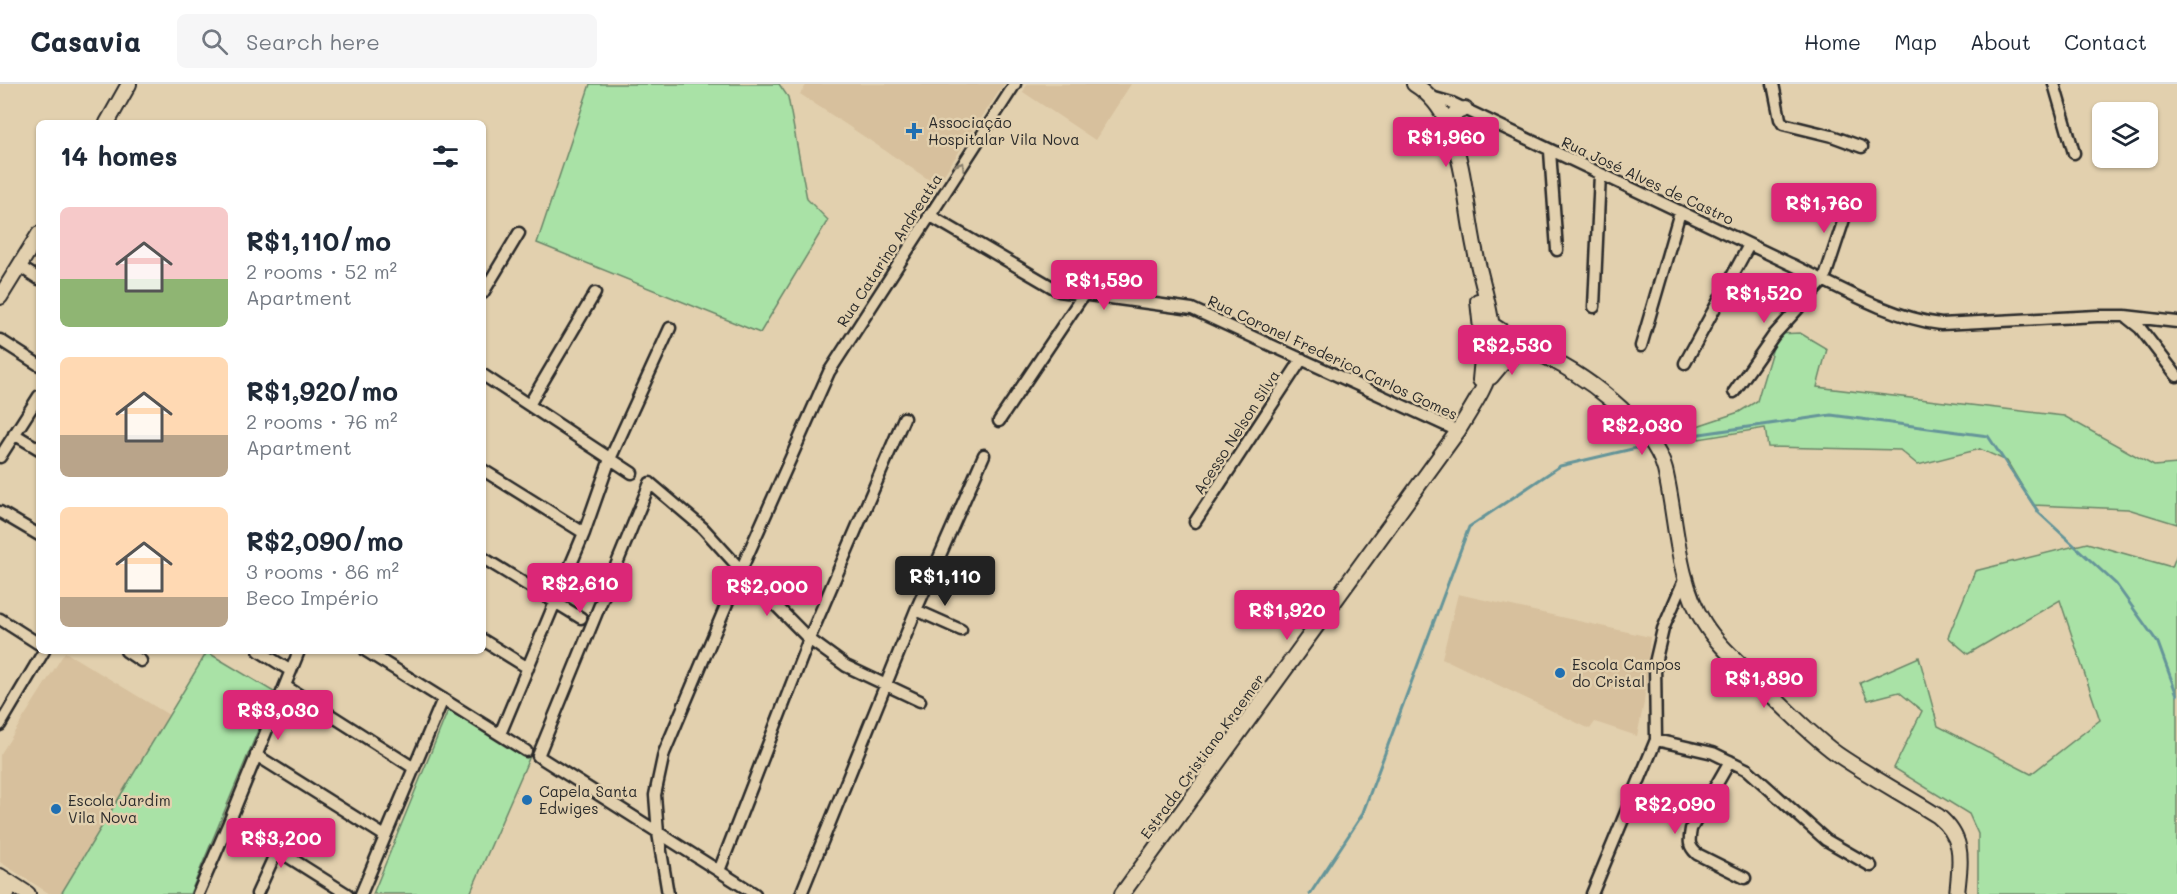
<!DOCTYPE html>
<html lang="en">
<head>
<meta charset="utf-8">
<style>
	:root { --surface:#fff; --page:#f6f6f7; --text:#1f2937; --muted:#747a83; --line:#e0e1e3; --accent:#db2777 }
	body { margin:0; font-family:Mali,sans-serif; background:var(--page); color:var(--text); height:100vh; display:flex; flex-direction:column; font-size:22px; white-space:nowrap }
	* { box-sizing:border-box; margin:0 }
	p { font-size:20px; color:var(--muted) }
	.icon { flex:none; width:33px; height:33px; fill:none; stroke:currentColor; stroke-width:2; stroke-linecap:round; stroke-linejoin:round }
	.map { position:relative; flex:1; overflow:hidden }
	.panel { position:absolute; left:36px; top:36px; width:450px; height:534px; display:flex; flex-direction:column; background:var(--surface); border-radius:9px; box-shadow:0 2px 4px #0004 }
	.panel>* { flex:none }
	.fabs { position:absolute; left:2092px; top:18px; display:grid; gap:12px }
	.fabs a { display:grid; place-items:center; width:66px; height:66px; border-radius:9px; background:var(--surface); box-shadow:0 2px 4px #0004; font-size:30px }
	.price { position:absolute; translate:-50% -51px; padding:0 14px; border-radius:6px; background:var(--accent); color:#fff; font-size:20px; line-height:39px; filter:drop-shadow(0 2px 3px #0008) }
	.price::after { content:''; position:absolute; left:50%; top:36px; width:18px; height:14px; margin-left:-9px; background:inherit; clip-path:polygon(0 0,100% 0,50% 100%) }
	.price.current { background:#222; color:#fff }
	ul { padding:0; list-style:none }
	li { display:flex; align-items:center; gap:18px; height:150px; padding:0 24px }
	li span { display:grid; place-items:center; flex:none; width:168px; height:120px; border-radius:9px; color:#555 }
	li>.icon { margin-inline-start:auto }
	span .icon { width:72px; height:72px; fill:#fffc; stroke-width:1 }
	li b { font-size:26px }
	h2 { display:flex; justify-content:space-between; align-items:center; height:72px; padding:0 24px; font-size:26px }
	header { display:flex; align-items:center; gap:36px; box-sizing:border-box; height:84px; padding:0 30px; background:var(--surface); border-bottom:2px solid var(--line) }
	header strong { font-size:28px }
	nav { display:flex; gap:33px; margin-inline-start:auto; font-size:21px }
	.search { width:420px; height:54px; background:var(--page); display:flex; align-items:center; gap:15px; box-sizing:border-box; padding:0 21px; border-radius:9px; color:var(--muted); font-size:22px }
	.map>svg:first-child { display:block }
	.built { fill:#d7c09d }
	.green { fill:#a9e2a6; stroke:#6a8668; stroke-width:1.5 }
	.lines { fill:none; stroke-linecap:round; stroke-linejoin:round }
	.stream { stroke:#659599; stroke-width:3 }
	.street-casing { stroke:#2b2b2b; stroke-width:15 }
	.secondary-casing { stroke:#2b2b2b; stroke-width:18 }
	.street { stroke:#e2d0ae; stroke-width:10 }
	.secondary { stroke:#e2d0ae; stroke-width:14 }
	.oneway { stroke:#867e6c }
	.poi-dot { fill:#1f6fb2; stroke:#e2d0ae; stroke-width:2 }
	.labels { text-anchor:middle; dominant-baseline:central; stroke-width:5; stroke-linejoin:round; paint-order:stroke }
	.poi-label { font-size:15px; fill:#2b2b2b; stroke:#e2d0ae; text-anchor:start }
	.street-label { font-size:15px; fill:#2b2b2b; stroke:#e2d0ae }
</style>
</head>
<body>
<header>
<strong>Casavia</strong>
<div class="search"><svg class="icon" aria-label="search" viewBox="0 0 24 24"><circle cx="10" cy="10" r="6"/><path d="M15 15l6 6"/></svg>Search here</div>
<nav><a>Home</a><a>Map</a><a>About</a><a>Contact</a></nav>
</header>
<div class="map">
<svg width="2177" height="810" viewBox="0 0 2177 810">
	<rect width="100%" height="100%" fill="#e2d0ae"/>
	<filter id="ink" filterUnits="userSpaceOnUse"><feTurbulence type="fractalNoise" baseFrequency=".0167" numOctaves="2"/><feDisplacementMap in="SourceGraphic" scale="12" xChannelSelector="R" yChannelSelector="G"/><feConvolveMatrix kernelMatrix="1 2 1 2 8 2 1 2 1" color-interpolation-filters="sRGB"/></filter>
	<g filter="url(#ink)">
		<!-- built -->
		<path class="built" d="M807 0H1004L937 101 800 10Z
			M1027 0H1131L1095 56 1023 8Z
			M1458 510 1650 553 1644 619 1637 652 1595 638 1590 645 1442 574Z
			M65 568 169 631 61 810H50L0 778V671Z"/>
		<!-- green -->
		<path class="green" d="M590 0H779L788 13 807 115 828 136 760 249 537 159Z
			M1800 249 1827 265 1817 303 2064 332 2154 382 2177 380V440L2128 425 2033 421 2007 377 1980 365 1918 381 1900 366 1768 363 1765 344 1699 355 1694 343 1739 328 1757 317 1777 250Z
			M2087 459 2172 483 2177 470V810H1978V750L1969 730 1894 684 1922 627 1899 608 1868 616 1860 599 1919 573 1938 642 2031 690 2100 636 2060 516 1968 570 1948 553 1975 487Z
			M207 568 274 608 190 810H61Z
			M449 624 530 672 470 810H373Z"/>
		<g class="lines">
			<!-- stream -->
			<path class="stream" d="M1656 360 1700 350 1831 331 1988 352 2039 429 2116 500 2158 559 2177 611
				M1310 810 1362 731 1469 443 1560 382 1649 361"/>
			<!-- street casing -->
			<g class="street-casing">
				<path id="street" d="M1773 0 1780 35 1783 40 1832 52 1862 63
					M2054 0 2074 69
					M1431 13 1452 19C1562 71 1672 124 1782 176 1830 198 1888 234 1941 240L2097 232H2125L2177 238
					M1550 67 1557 166
					M929 131 1059 207 1192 225 1458 347
					M19 182 39 195
					M483 209 519 149
					M1594 223 1600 90
					M2125 232 2140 244 2177 292
					M0 256 39 281
					M1641 262 1680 128
					M1685 279 1749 161
					M483 291 632 389
					M1734 308 1774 251 1824 196 1851 114
					M529 321 595 209
					M999 337 1084 210
					M14 350 39 365
					M0 373 39 312
					M483 386 584 449
					M0 428 39 451
					M1195 438 1302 275
					M483 474 581 534
					M916 526 961 546
					M0 535 39 560
					M483 556 528 584
					M126 567 141 577
					M259 567 291 587
					M366 567 526 667
					M285 602 414 684
					M0 641 44 567
					M500 650 584 449 610 375 670 244
					M1656 656 1713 669 1748 686 1826 756 1871 782
					M256 671 385 752
					M1730 677 1691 745C1689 757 1688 762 1697 770L1745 794
					M230 736 347 810
					M719 787 809 555 904 334
					M198 810 230 736 299 567
					M257 810 277 766
					M361 810 443 615
					M668 810 658 749 655 711 664 669 741 486 829 288 1015 0
					M755 810 538 672 650 399 703 444 741 486 809 555 846 582 920 617
					M801 810 916 526 984 371
					M1592 810 1656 656 1655 579 1663 545 1685 494"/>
			</g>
			<!-- secondary casing -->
			<g class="secondary-casing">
				<path id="secondary" d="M107 39 129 0
					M1448 39 1455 29 1465 25
					M0 213 39 150
					M1478 217 1483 264 1480 296
					M1491 240 1528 264
					M1483 264C1500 263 1520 263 1537 269 1579 286 1653 340 1665 386 1677 436 1676 494 1704 539 1717 560 1736 576 1753 593 1778 617 1809 650 1837 670 1869 692 1905 711 1938 732 1966 755 1960 777 1957 810
					M1491 293 1501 281 1520 266
					M0 792 28 810
					M0 806 7 810
					M1122 810 1458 347C1469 328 1487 303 1491 282 1499 245 1482 203 1475 166 1466 124 1465 81 1448 41 1442 25 1429 9 1414 0"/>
			</g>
			<!-- street -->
			<use href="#street" class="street"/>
			<!-- secondary -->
			<use href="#secondary" class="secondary"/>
		</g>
		<!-- one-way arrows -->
		<defs><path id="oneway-chevron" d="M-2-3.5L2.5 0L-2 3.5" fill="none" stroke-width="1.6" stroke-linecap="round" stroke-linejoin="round" transform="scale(1.5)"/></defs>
		<use class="oneway" href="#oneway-chevron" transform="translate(961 82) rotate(-57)"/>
	</g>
	<!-- markers -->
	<g class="poi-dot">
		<path d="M911 38h6v6h6v6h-6v6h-6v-6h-6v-6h6z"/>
		<circle cx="1560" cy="589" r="6"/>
		<circle cx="527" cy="716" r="6"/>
		<circle cx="56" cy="725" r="6"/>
	</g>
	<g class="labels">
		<!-- poi labels -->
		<g class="poi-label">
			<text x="928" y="38">Associação<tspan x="928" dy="17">Hospitalar Vila Nova</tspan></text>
			<text x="1572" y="580">Escola Campos<tspan x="1572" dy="17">do Cristal</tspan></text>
			<text x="539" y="707">Capela Santa<tspan x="539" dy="17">Edwiges</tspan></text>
			<text x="68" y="716">Escola Jardim<tspan x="68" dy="17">Vila Nova</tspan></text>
		</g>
		<!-- street labels -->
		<g class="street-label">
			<text transform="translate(1648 96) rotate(25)">Rua José Alves de Castro</text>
			<text transform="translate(889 166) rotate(-57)">Rua Catarino Andreatta</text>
			<text transform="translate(1333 273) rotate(25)">Rua Coronel Frederico Carlos Gomes</text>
			<text transform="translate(1236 348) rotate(-57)">Acesso Nelson Silva</text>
			<text transform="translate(1202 672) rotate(-54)">Estrada Cristiano Kraemer</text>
		</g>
	</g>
</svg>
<div class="fabs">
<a><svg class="icon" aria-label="layers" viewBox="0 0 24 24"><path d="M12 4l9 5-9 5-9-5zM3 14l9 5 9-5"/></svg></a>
</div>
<b class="price" style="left:1446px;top:84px">R$1,960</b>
<b class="price" style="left:1824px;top:150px">R$1,760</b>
<b class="price" style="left:1104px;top:227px">R$1,590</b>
<b class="price" style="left:1764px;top:240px">R$1,520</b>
<b class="price" style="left:1512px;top:292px">R$2,530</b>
<b class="price" style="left:1642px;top:372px">R$2,030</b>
<b class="price current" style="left:945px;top:523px">R$1,110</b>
<b class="price" style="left:580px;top:530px">R$2,610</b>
<b class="price" style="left:767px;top:533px">R$2,000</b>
<b class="price" style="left:1287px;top:557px">R$1,920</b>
<b class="price" style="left:1764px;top:625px">R$1,890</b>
<b class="price" style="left:278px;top:657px">R$3,030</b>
<b class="price" style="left:1675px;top:751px">R$2,090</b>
<b class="price" style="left:281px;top:785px">R$3,200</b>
<section class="panel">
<h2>14 homes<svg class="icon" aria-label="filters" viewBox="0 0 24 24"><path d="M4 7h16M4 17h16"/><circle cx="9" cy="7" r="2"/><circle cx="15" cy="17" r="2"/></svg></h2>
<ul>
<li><span style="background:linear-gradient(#f6c9c9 60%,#8fb573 0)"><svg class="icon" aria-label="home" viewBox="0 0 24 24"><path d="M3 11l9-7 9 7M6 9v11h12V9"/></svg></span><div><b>R$1,110/mo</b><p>2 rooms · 52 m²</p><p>Apartment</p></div></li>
<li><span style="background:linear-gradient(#ffd9b3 65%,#b9a48a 0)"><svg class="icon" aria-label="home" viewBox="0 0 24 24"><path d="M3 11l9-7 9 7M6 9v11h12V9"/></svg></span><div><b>R$1,920/mo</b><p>2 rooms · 76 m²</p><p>Apartment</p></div></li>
<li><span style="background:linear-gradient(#ffd9b3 75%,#b9a48a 0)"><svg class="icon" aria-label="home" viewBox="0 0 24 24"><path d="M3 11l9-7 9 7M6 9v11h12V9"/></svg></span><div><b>R$2,090/mo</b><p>3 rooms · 86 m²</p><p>Beco Império</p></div></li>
</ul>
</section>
</div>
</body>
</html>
